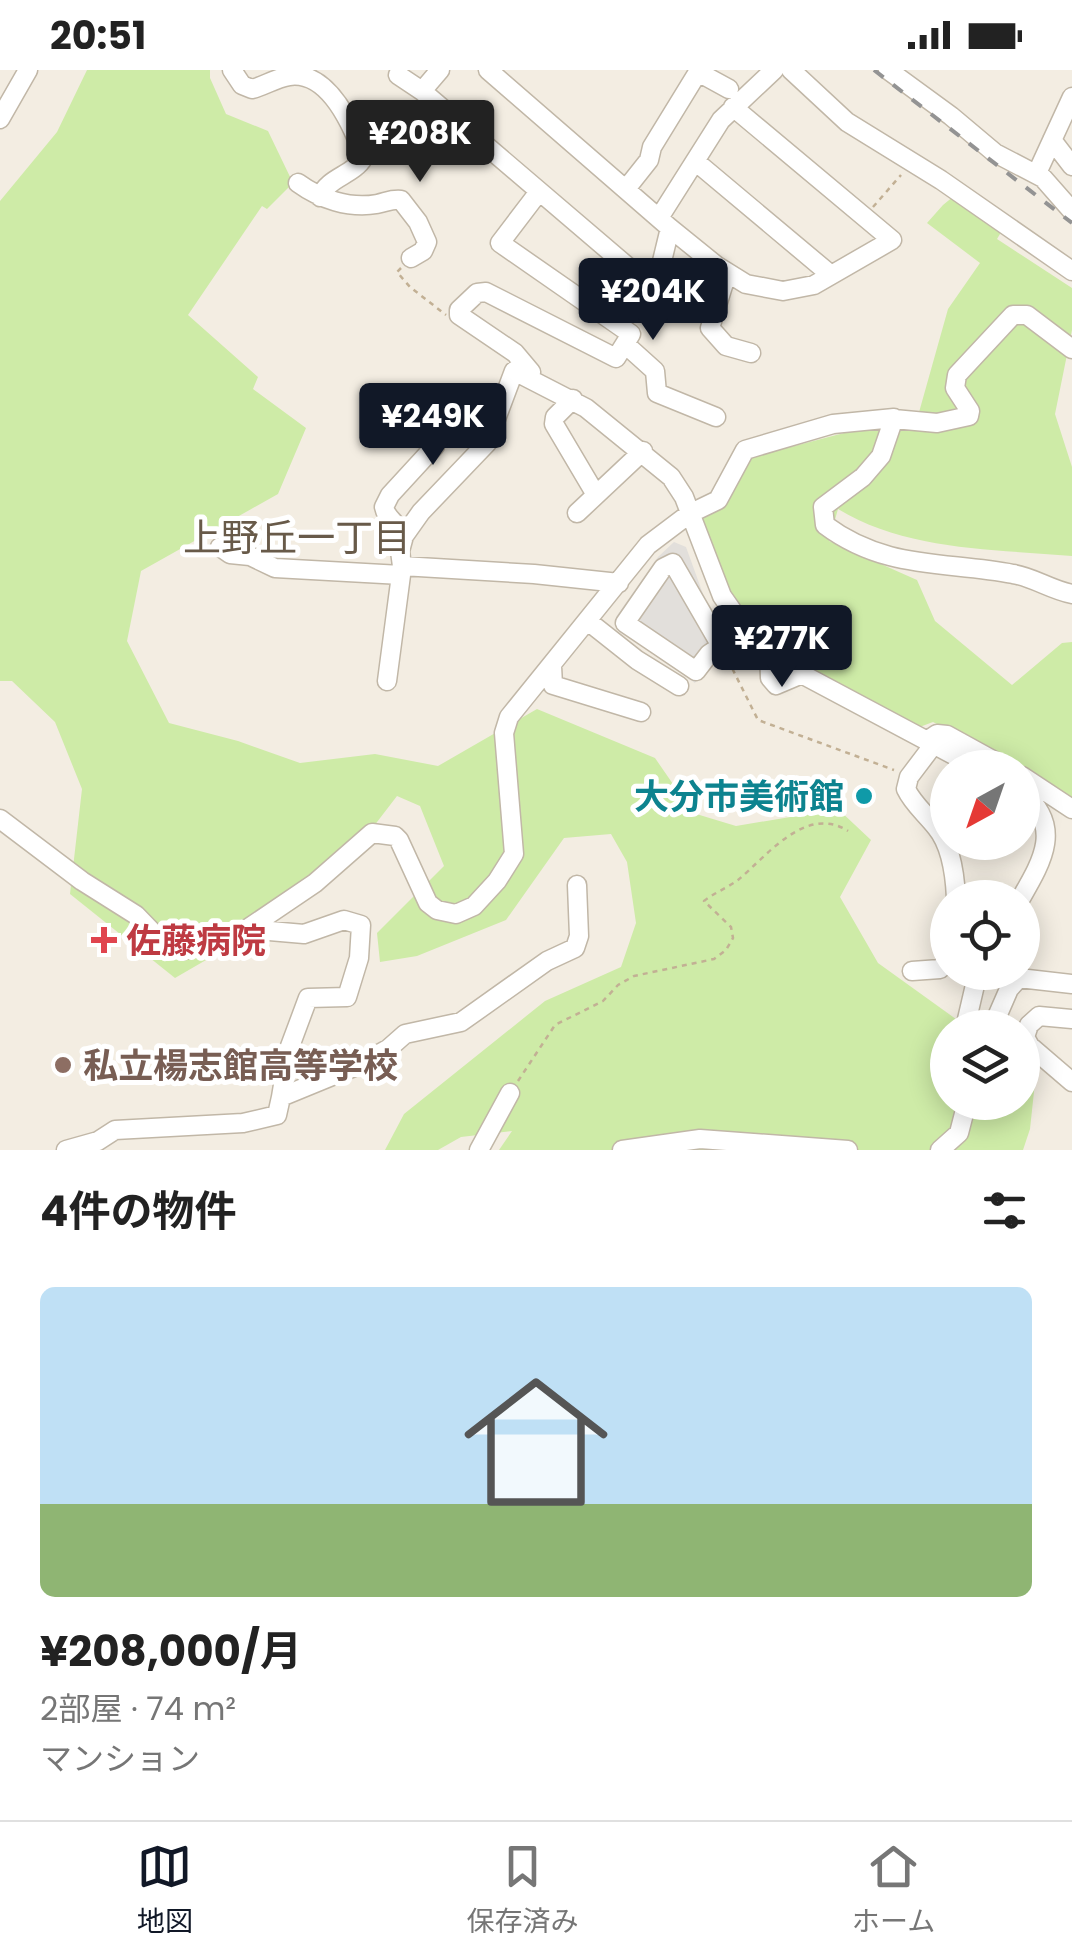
<!DOCTYPE html>
<html lang="ja">
<head>
<meta charset="utf-8">
<style>
	:root { --surface:#fff; --page:#f2f2f2; --text:#222; --muted:#767676; --line:#e0e0e0; --accent:#111827 }
	body { margin:0; font-family:Poppins,"Noto Sans JP",sans-serif; background:var(--page); color:var(--text); height:100vh; display:flex; flex-direction:column; font-size:38px; white-space:nowrap }
	* { box-sizing:border-box; margin:0 }
	p { font-size:32px; color:var(--muted) }
	.icon { flex:none; width:55px; height:55px; fill:none; stroke:currentColor; stroke-width:2; stroke-linecap:round; stroke-linejoin:round }
	.map { position:relative; height:1080px; overflow:hidden }
	.sheet { display:flex; flex-direction:column; background:var(--surface); flex:1 }
	.sheet>* { flex:none }
	.needle { width:65px; rotate:220deg }
	.controls { position:absolute; left:930px; top:680px; display:grid; gap:20px }
	.controls a { display:grid; place-items:center; width:110px; height:110px; border-radius:50%; background:var(--surface); box-shadow:0 5px 25px #0003; font-size:50px }
	.price { position:absolute; translate:-50% -85px; padding:0 22px; border-radius:10px; background:var(--accent); color:#fff; font-size:32px; line-height:65px; filter:drop-shadow(0 2px 5px #0008) }
	.price::after { content:''; position:absolute; left:50%; top:60px; width:30px; height:22px; margin-left:-15px; background:inherit; clip-path:polygon(0 0,100% 0,50% 100%) }
	.price.selected { background:#222; color:#fff }
	ul { padding:0; list-style:none }
	li { display:grid; align-content:center; gap:20px; height:530px; padding:0 40px }
	li span { display:grid; place-items:center; height:310px; border-radius:15px; color:#555 }
	li>.icon { margin-inline-start:auto }
	span .icon { width:180px; height:180px; fill:#fffc; stroke-width:1 }
	li b { font-size:42px }
	h2 { display:flex; justify-content:space-between; align-items:center; height:120px; padding:0 40px; font-size:42px }
	.status { display:flex; justify-content:space-between; align-items:center; height:70px; padding:0 50px; background:var(--surface); direction:ltr }
	.status svg { height:28px; fill:currentColor }
	.tabs { display:flex; justify-content:space-around; align-items:center; height:140px; border-top:2px solid var(--line); background:var(--surface); font-size:28px; color:var(--muted) }
	.tabs a { display:grid; justify-items:center; gap:5px }
	.tabs .selected { color:var(--accent) }
	.map>svg:first-child { display:block }
	.green { fill:#ceeba7 }
	.parking { fill:#e2dfdb }
	.lines { fill:none; stroke-linecap:round; stroke-linejoin:round }
	.minor-casing { stroke:#c1b7a7; stroke-width:21 }
	.path { stroke:#c2b094; stroke-width:2.5; stroke-dasharray:5 5; stroke-linecap:butt }
	.minor { stroke:#fff; stroke-width:18 }
	.rail { stroke:#939393; stroke-width:4; stroke-dasharray:12 12; stroke-linecap:butt }
	.culture-dot { fill:#0f9aa8; stroke:#fff; stroke-width:4 }
	.health-dot { fill:#e0444e; stroke:#fff; stroke-width:4 }
	.education-dot { fill:#8d6e63; stroke:#fff; stroke-width:4 }
	.labels { text-anchor:middle; dominant-baseline:central; stroke-width:10; stroke-linejoin:round; paint-order:stroke }
	.culture-label { font-size:35px; font-weight:bold; fill:#0d838f; stroke:#fff; text-anchor:end }
	.health-label { font-size:35px; font-weight:bold; fill:#be3a42; stroke:#fff; text-anchor:start }
	.education-label { font-size:35px; font-weight:bold; fill:#785e54; stroke:#fff; text-anchor:start }
	.neighbourhood-label { font-size:38px; fill:#685a49; stroke:#fff }
</style>
</head>
<body>
<div class="status"><b>20:51</b><svg viewBox="0 0 49 12"><path d="M0 12V9h3v3zM5 12V6h3v6zM10 12V3h3v9zM15 12V0h3v12zM26 1h20v11H26zM47 4h2v5h-2z"/></svg></div>
<div class="map">
<svg width="1072" height="1080" viewBox="0 0 1072 1080">
	<rect width="100%" height="100%" fill="#f3ede2"/>
	<!-- green -->
	<path class="green" d="M87 0H210V8L226 44 268 61 293 113 267 139 262 136 188 245 258 307 253 319 306 358 278 424 141 501 127 571 169 653 238 671 300 693 375 684 438 696 537 639 655 688 693 743 736 756 838 739 871 770 840 827 878 893 967 957 948 958V1032H1022L1023 994 1036 1003 1030 1059 1023 1080H499L512 1061 461 1067 438 1080H385L404 1044 545 931 621 897 636 853 627 792 611 764 564 768 506 850 417 886 380 892 377 863 444 796 420 736 397 726 344 795 280 847 175 908 70 824 82 719 55 652 12 611H0V131L57 62Z
		M954 126 1003 159 997 169 1072 218V260L1055 344 1072 397V486C993 479 907 481 838 439L829 471 917 510 935 551 1012 615 1062 573 1072 572V729L1022 698 933 652 917 658C852 624 769 595 729 529 715 506 707 476 697 451L724 430 745 389 886 352 916 353 948 239 980 193 927 153 943 135Z"/>
	<!-- parking -->
	<path class="parking" d="M674 472 686 477 703 524 732 574 704 597 695 613 620 561 616 547 658 487Z"/>
	<g class="lines">
		<!-- minor casing -->
		<g class="minor-casing">
			<path id="minor" d="M232 0 242 15 252 19C264 16 276 8 289 6 329 0 353 57 364 87 353 106 329 106 320 127
				M440 0 422 21 648 214 657 212 670 158
				M488 0 670 158 717 196 746 214 783 221 814 215 892 170 733 37
				M791 0 847 52 941 110 1072 201
				M888 0 951 46 995 83 1043 108 1072 141
				M398 5 422 21
				M0 49 28 0
				M1052 70 1072 96
				M695 91 831 205
				M1037 103 1072 27
				M298 113C320 129 349 139 377 134 387 132 391 129 401 130L418 152 427 172 423 181 411 188
				M626 119 649 90 652 77 698 2 729 19
				M659 148 721 50 774 0
				M727 203 710 258 726 276 751 283
				M625 274 655 301 657 323 716 347
				M529 308 531 302 515 283 459 245V240L477 223 486 222 616 288 631 264 500 173 538 123
				M573 329 555 347 554 354 596 425
				M894 349 937 353 969 346 970 341 955 318 957 305 1013 245H1027L1072 279
				M577 443 643 381
				M404 466C399 454 386 449 384 437L390 425 435 376
				M220 477 230 484 250 486 275 498 401 505 402 496 534 504 619 513
				M402 496 400 481 404 466 421 442 487 373 514 301 586 338 671 407 684 427 722 526 750 566 794 600 978 698
				M589 552 637 590 679 616
				M721 576 709 584 696 601 625 553 663 498 673 493 721 576 750 566
				M769 581 770 608 776 615 802 604
				M552 596 553 615 641 642
				M387 611 401 505
				M928 670 937 664 947 665 1007 698
				M934 674 909 707 906 719C913 734 926 744 936 757 951 775 955 805 956 828
				M1022 706 1072 739
				M0 749 82 811 136 845 165 875 184 880 214 873 247 859 315 813 372 763 395 766 399 770 428 833 437 840 456 844 474 836 497 811 514 784 504 663 509 647 648 475 689 444 718 430 745 380 833 354 894 348 881 386 863 407 823 437 825 455C885 500 945 491 1013 504 1033 507 1051 520 1072 524
				M1021 828C1043 790 1063 756 1022 722
				M247 859 304 864 344 850 361 855 359 888 347 927 308 928 289 979 281 1027
				M912 901 940 899 948 890
				M1072 949 1039 946 1029 955 1025 967 1030 976 1072 1012
				M965 958 978 902
				M992 958 1009 919 1019 908 1072 914
				M66 1080 98 1071 115 1060 243 1053 277 1045 281 1027 359 995 388 979 405 964 461 952 547 891 575 878 579 866 577 815
				M479 1080 510 1023
				M622 1080 700 1069 848 1080
				M940 1080 959 1063 967 1032"/>
		</g>
		<!-- path -->
		<path class="path" d="M873 137 901 105
			M401 198 397 202 410 217 446 245
			M728 590 758 650 894 700
			M518 1011 555 955 603 931 618 915 634 906 714 889 726 880 733 868 731 857 704 831C714 823 727 818 738 810 767 786 806 734 848 761"/>
		<!-- minor -->
		<use href="#minor" class="minor"/>
		<!-- rail -->
		<path class="rail" d="M874 0 1072 153"/>
	</g>
	<!-- markers -->
	<circle class="culture-dot" cx="864" cy="726" r="10"/>
	<path class="health-dot" d="M99 855h10v10h10v10h-10v10h-10v-10h-10v-10h10z"/>
	<circle class="education-dot" cx="63" cy="995" r="10"/>
	<g class="labels">
		<!-- culture labels -->
		<g class="culture-label">
			<text x="844" y="726">大分市美術館</text>
		</g>
		<!-- health labels -->
		<g class="health-label">
			<text x="126" y="870">佐藤病院</text>
		</g>
		<!-- education labels -->
		<g class="education-label">
			<text x="83" y="995">私立楊志館高等学校</text>
		</g>
		<!-- neighbourhood labels -->
		<g class="neighbourhood-label">
			<text x="297" y="467">上野丘一丁目</text>
		</g>
	</g>
</svg>
<div class="controls">
<a><svg class="needle" viewBox="-14 -14 28 28"><path d="M0-13l5 13h-10z" fill="#e53935"/><path d="M0 13l5-13h-10z" fill="#767676"/></svg></a>
<a><svg class="icon" aria-label="locate" viewBox="0 0 24 24"><circle cx="12" cy="12" r="6"/><path d="M12 2v4M12 18v4M2 12h4M18 12h4"/></svg></a>
<a><svg class="icon" aria-label="layers" viewBox="0 0 24 24"><path d="M12 4l9 5-9 5-9-5zM3 14l9 5 9-5"/></svg></a>
</div>
<b class="price selected" style="left:420px;top:115px">¥208K</b>
<b class="price" style="left:653px;top:273px">¥204K</b>
<b class="price" style="left:433px;top:398px">¥249K</b>
<b class="price" style="left:782px;top:620px">¥277K</b>
</div>
<section class="sheet">
<h2>4件の物件<svg class="icon" aria-label="filters" viewBox="0 0 24 24"><path d="M4 7h16M4 17h16"/><circle cx="9" cy="7" r="2"/><circle cx="15" cy="17" r="2"/></svg></h2>
<ul>
<li><span style="background:linear-gradient(#bfe0f5 70%,#8fb573 0)"><svg class="icon" aria-label="home" viewBox="0 0 24 24"><path d="M3 11l9-7 9 7M6 9v11h12V9"/></svg></span><div><b>¥208,000/月</b><p>2部屋 · 74 m²</p><p>マンション</p></div></li>
</ul>
</section>
<nav class="tabs">
<a class="selected"><svg class="icon" aria-label="map" viewBox="0 0 24 24"><path d="M3 6l6-2 6 2 6-2v14l-6 2-6-2-6 2zM9 4v14M15 6v14"/></svg>地図</a>
<a><svg class="icon" aria-label="saved" viewBox="0 0 24 24"><path d="M7 4h10v16l-5-4-5 4z"/></svg>保存済み</a>
<a><svg class="icon" aria-label="home" viewBox="0 0 24 24"><path d="M3 11l9-7 9 7M6 9v11h12V9"/></svg>ホーム</a>
</nav>
</body>
</html>
